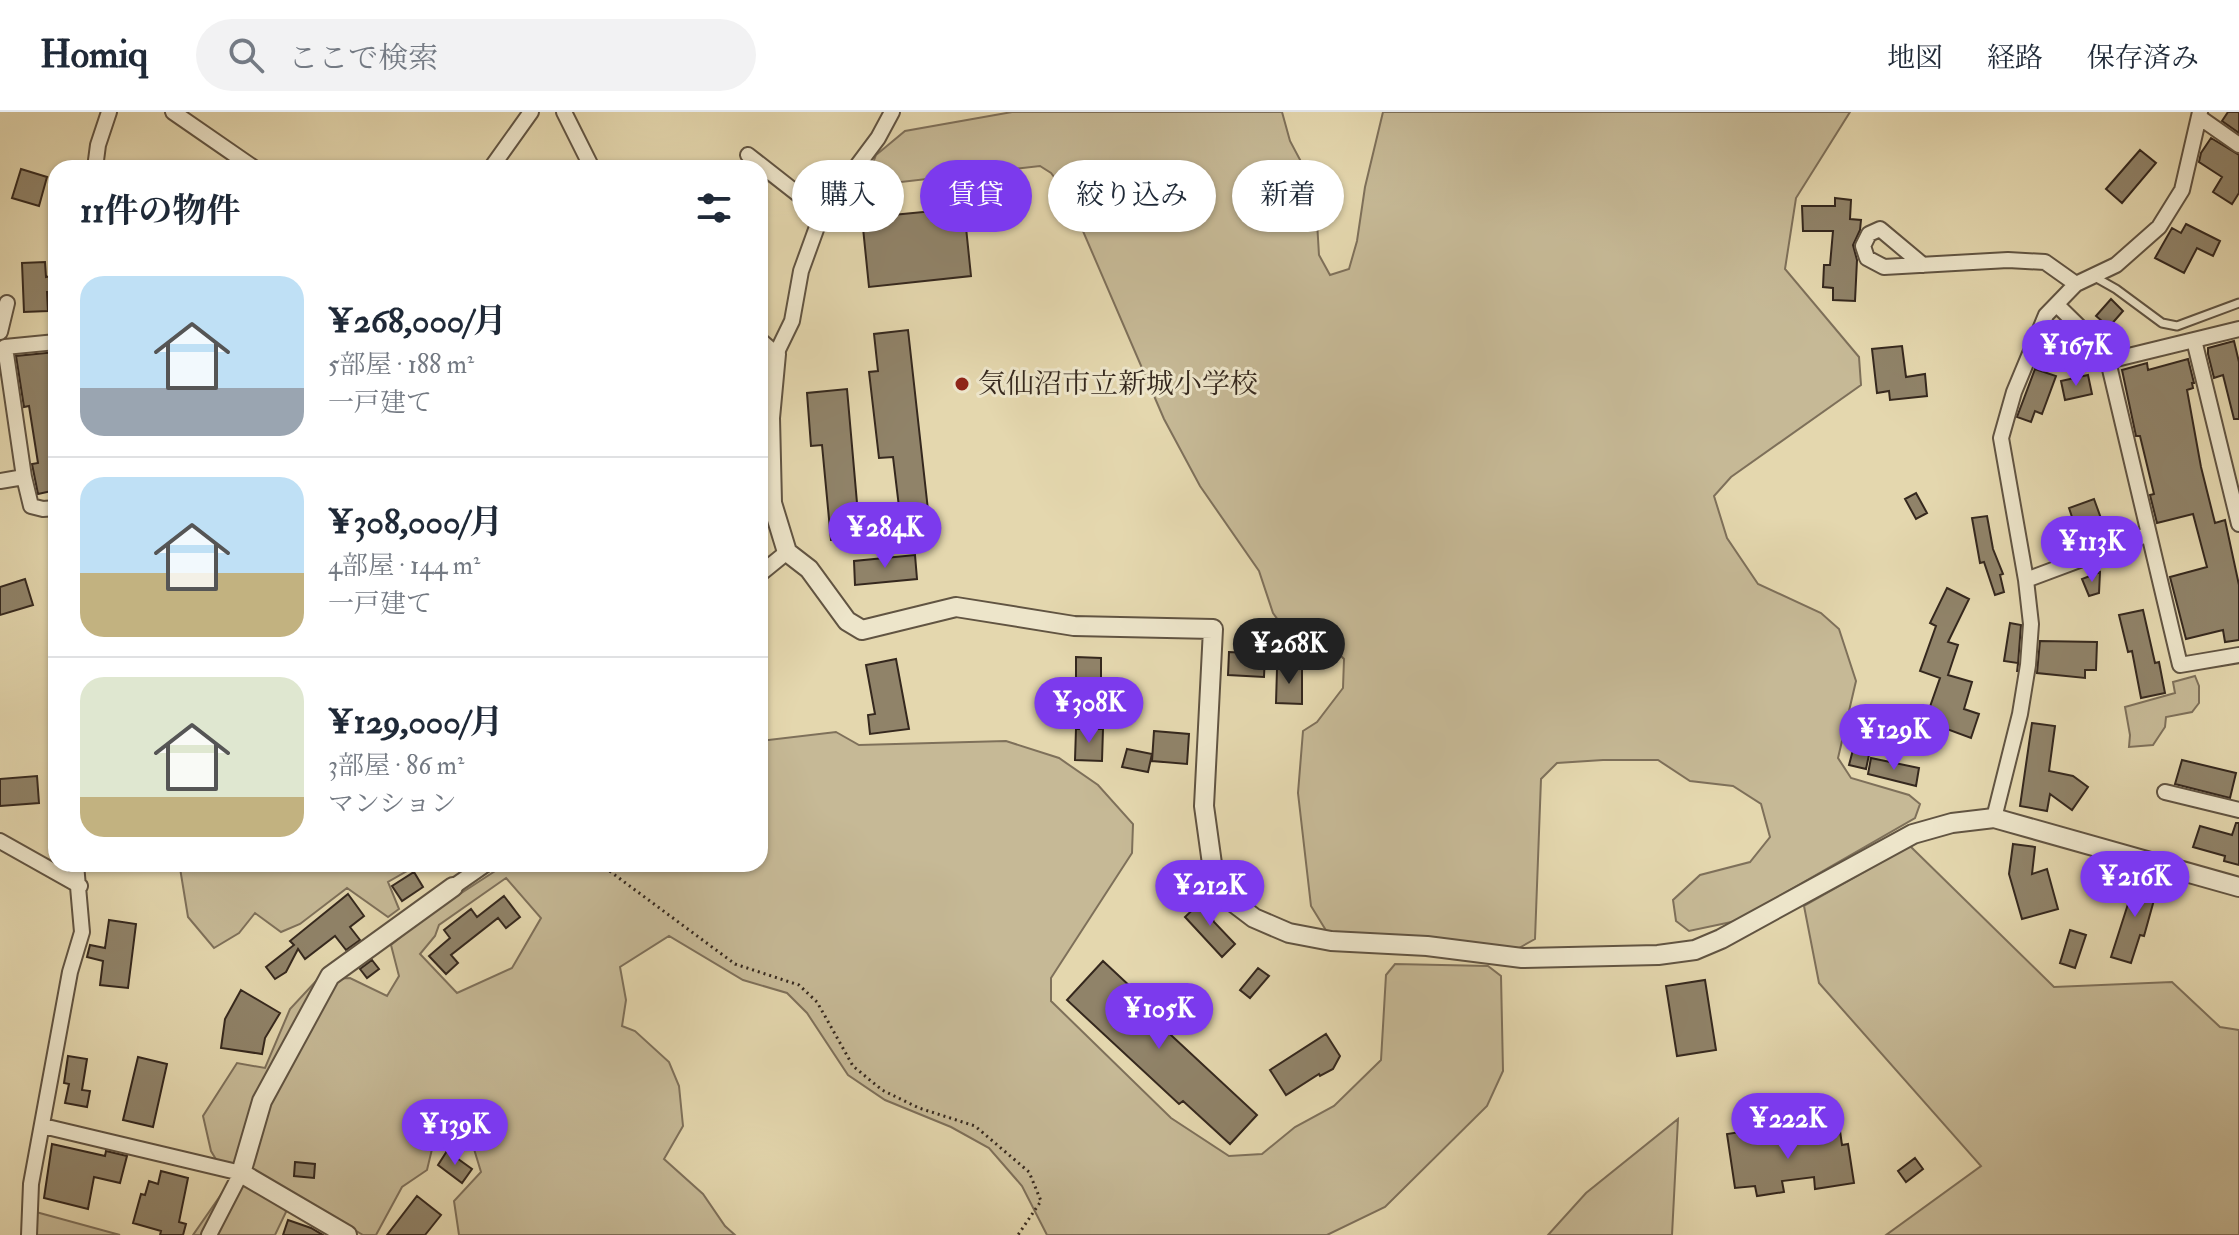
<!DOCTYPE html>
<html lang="ja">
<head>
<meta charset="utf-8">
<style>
	:root { --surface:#fff; --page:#f2f2f3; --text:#1f2937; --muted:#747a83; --line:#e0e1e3; --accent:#7c3aed }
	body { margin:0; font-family:"IM FELL Double Pica","Noto Serif JP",serif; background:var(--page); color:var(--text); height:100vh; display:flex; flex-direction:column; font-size:30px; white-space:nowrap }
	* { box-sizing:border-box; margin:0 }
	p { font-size:26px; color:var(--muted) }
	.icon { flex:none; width:44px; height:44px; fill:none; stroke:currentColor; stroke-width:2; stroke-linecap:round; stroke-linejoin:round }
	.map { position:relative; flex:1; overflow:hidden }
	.panel { position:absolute; left:48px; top:48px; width:720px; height:712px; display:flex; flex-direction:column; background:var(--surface); border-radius:24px; box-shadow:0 2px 6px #0004 }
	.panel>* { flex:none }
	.banner { position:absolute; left:792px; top:48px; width:760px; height:72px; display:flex; gap:16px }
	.price { position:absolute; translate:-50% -68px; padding:0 18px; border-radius:28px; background:var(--accent); color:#fff; font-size:26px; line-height:52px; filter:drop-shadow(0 2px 4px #0008) }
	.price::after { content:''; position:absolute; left:50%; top:48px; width:24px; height:18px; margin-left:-12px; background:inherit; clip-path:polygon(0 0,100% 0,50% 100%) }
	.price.active { background:#222; color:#fff }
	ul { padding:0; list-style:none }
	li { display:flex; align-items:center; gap:24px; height:200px; padding:0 32px }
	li+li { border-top:2px solid var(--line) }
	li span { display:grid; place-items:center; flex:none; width:224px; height:160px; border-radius:24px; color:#555 }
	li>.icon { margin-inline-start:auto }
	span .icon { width:96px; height:96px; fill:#fffc; stroke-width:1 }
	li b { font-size:34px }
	h2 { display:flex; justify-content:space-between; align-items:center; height:96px; padding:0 32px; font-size:34px }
	.tag { padding:0 28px; border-radius:36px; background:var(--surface); box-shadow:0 2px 6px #0004; font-size:28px; line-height:72px }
	.tag.active { background:var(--accent); color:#fff }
	header { display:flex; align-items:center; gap:48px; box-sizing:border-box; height:112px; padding:0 40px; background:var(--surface); border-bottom:2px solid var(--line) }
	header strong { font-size:38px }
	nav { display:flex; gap:44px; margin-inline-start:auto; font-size:28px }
	.search { width:560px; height:72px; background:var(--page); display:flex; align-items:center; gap:20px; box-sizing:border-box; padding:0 28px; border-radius:44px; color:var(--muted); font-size:30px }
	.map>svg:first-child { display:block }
	.green { fill:#c6b996; stroke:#7e705a; stroke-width:2; fill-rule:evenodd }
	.building { fill:#908369; stroke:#35281e; stroke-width:2 }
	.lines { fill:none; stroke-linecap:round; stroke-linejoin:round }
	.service-casing { stroke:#615442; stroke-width:11 }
	.minor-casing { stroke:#615442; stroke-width:18 }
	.tertiary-casing { stroke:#615442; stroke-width:22 }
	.path { stroke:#35281e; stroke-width:3; stroke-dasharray:2 4; stroke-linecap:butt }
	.service { stroke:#ede5ca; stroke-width:7 }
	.minor { stroke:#ede5ca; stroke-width:14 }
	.tertiary { stroke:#ede5ca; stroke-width:18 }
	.poi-dot { fill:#8f2418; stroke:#ede5ca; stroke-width:3 }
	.labels { text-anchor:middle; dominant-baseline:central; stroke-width:6; stroke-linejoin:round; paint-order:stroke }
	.poi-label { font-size:28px; fill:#35281e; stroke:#ede5ca; text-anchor:start }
</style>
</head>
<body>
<header>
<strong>Homiq</strong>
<div class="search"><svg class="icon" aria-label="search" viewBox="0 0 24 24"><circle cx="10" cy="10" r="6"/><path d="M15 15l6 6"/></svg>ここで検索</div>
<nav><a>地図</a><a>経路</a><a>保存済み</a></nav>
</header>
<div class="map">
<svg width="2239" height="1123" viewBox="0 0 2239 1123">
	<rect width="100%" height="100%" fill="#e4d7ae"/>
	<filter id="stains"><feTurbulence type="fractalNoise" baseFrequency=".0025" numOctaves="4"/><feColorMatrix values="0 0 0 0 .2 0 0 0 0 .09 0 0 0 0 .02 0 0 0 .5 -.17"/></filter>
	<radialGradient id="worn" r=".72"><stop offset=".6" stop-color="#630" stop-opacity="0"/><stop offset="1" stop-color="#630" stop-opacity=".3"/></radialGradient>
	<!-- green -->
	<path class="green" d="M1012 0H1282L1290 29 1315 76 1319 143 1330 163 1349 157 1357 129 1365 75 1383 0H1850L1796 86 1785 157 1859 245 1861 273 1731 365 1714 384 1727 426 1758 472 1821 501 1839 517 1856 569 1838 646 1851 666 1909 683 1920 692 1915 706 1736 809 1689 819 1676 809 1673 788 1700 763 1750 750 1770 725 1761 692 1733 674 1690 669 1658 648H1603L1557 651 1541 667 1535 827 1519 836 1327 820 1311 794 1298 681 1303 619 1317 610 1343 576 1344 547 1329 532 1286 519 1273 501 1259 459 1200 374 1164 307 1067 82 1051 61 1040 54 875 73 867 67 876 43 905 19Z
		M2195 564 2199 574V591L2192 600 2166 605 2165 615 2153 633 2129 635 2130 623 2125 595 2175 581 2173 570Z
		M836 620 859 633 1006 629 1059 646 1098 673 1133 712 1132 741 1051 866V889L1171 1006 1229 1044 1262 1042 1295 1015 1334 994 1381 948 1386 863 1395 852 1488 854 1501 864 1503 959 1487 994 1385 1095 1327 1123H1047L1022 1074 989 1036 951 1015 885 988 848 963 807 901 787 881 743 868 669 824 620 855 626 888 622 914 635 919 669 950 679 974 683 1014 664 1047 703 1082 725 1114 735 1123H459L454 1089 481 1060 474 1037 454 1032 432 1037 427 1058 402 1075 376 1123H363L326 1101 217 1049 211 1039 203 1004 237 951 265 956 290 897 317 868 350 866 387 884 399 864 391 833 426 804 506 752H760V629ZM506 766 541 806 512 856 457 881 420 842 435 824 439 813Z
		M1910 734 2054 875 2172 870 2220 915 2239 918V1123H1886L1981 1054 1819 871 1804 794Z
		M184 752H411L414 755 388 770 399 797 388 805 347 776 300 812 281 820 255 801 239 821 214 836 188 805 180 756Z
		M1678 1007 1672 1123H1548L1586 1081Z
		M234 1064 281 1085 286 1100 275 1123H193Z
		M36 1100 120 1123H34Z"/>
	<!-- building -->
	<path class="building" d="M2228 0H2239V21L2222 9Z
		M2211 26 2239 43V81L2232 92 2213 80 2222 65 2199 50 2201 41Z
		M2140 38 2156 51 2122 91 2106 77Z
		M21 57 47 65 39 94 12 86Z
		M1835 86 1851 88 1850 107 1861 108 1860 118 1853 133 1857 148 1855 189 1833 188V176L1823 175 1824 153H1830L1833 119H1803L1802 94H1835Z
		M964 96 971 164 869 175 862 106Z
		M2186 112 2220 129 2213 144 2197 136 2184 161 2155 146 2172 116 2181 121Z
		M45 150 46 165 52 164 53 180H47L48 199 24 200 22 151Z
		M2111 187 2123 199 2109 215 2096 204Z
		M2058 214 2069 223 2054 240 2045 231Z
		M908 218 930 416 902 420 893 345 879 346 869 260 878 259 874 222Z
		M2234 229 2239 250V307H2234L2223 263 2214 266 2208 242V236Z
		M1902 234 1906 265 1925 262 1927 284 1890 288 1889 279 1877 281 1872 237Z
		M56 240V335L51 336 56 378 38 382 32 352 38 351 29 294 24 295 16 244Z
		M2188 247 2194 271H2192L2193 276 2187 278 2201 355 2215 411 2225 408 2239 473V528L2225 530 2223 518 2186 527 2170 465 2207 455 2193 402 2157 411 2150 383 2154 382 2140 324H2136L2122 258 2147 251 2148 258Z
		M2035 257 2056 264 2042 302 2035 299 2031 310 2017 305Z
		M2088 263 2092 282 2065 288 2061 269Z
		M847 277 860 425 831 428 822 333 811 334 807 281Z
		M1916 381 1927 401 1916 407 1905 387Z
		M2094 387 2107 423 2081 432 2069 396Z
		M1987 404 1993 437 2003 462 2000 463 2004 480 1995 483 1984 450 1980 451 1972 406Z
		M915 443 917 467 855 473 854 449Z
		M2100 460 2099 481 2089 484 2082 467Z
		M25 467 33 493 0 503V475Z
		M1947 476 1969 487 1948 530 1958 533 1948 563 1972 570 1964 597 1979 602 1971 626 1925 609 1940 566 1920 559 1936 514 1930 511Z
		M2143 498 2155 551 2159 550 2165 581 2141 586 2132 539 2128 540 2119 503Z
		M2010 511 2021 513 2018 552 2017 560 2018 551 2004 549Z
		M2040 529 2097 530 2096 558H2085V566L2037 561Z
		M1229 540 1265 542 1264 565 1228 563Z
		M1076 545 1101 546V574L1076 573Z
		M896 547 909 617 870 622 868 603 875 602 866 553Z
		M1277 557H1302V592L1276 591Z
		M2032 611 2055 614 2049 659 2073 664 2088 675 2072 698 2050 682 2047 699 2020 694Z
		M1076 617H1103L1102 649 1075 648Z
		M1154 619 1189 622 1187 652 1152 649Z
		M1854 634 1870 638 1866 657 1849 653Z
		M1127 637 1152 642 1148 660 1122 655Z
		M1871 646 1919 656 1916 674 1868 662Z
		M2182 648 2236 661 2230 686 2175 672Z
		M37 664 39 691 0 694V667Z
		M2236 711H2239V753L2224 749 2225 744 2193 735 2200 714 2232 723Z
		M2013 732 2035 735 2032 762 2047 757 2058 797 2022 807 2009 762Z
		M414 760 423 775 402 789 392 774Z
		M2137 764 2159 770 2144 824 2140 823 2131 851 2111 845Z
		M348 782 364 804 350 815 360 828 346 838 335 824 305 847 298 837 286 860 275 867 266 855 294 833 290 829Z
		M504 784 520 805 506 816 498 806 451 843 458 851 446 862 429 844 450 826 444 818 471 797 477 805Z
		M1205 786 1214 810 1235 832 1222 845 1185 805Z
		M109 808 136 812 128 876 100 873 103 849 87 845 90 833 105 836Z
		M2070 818 2086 823 2075 856 2060 851Z
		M372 848 379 857 367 866 360 857Z
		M1103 849 1164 906 1158 911 1257 1003 1230 1032 1183 989 1179 992 1067 888Z
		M1258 856 1269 864 1250 886 1240 878Z
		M1705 868 1716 938 1677 944 1666 874Z
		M241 878 280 901 265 926 262 942 221 936 225 907Z
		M1326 922 1340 944 1333 957 1320 964 1319 962 1286 983 1270 958Z
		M68 944 87 947 82 978 90 979 87 995 65 991 69 972 64 971Z
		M138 945 167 952 153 1015 123 1008Z
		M1767 1016 1769 1029 1840 1019 1842 1033 1848 1032 1854 1071 1815 1077 1814 1065 1782 1069 1784 1080 1757 1084 1755 1074 1735 1076 1727 1022Z
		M52 1032 105 1044 106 1039 127 1044 120 1071 94 1065 88 1097 44 1086Z
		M447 1039 472 1057 462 1071 438 1053Z
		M1915 1046 1923 1057 1906 1070 1898 1059Z
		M295 1050 315 1052 314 1066 294 1064Z
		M161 1059 188 1066 179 1110 186 1112 183 1123H160L161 1119 133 1111 141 1082 145 1083 149 1069 158 1072Z
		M417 1084 441 1103 425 1123H387Z
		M288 1108 311 1116 323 1123H283Z"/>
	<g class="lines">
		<!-- service casing -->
		<g class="service-casing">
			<path id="service" d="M2093 164 2116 177 2162 211 2177 214 2239 191"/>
		</g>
		<!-- minor casing -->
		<g class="minor-casing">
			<path id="minor" d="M173 0 254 56
				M564 0 592 56
				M2199 5 2239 33
				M748 43 822 101
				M95 56 98 33 109 0
				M491 56 531 0
				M1923 153 1880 117 1869 122 1863 134 1867 146 1884 155 2008 148 2045 150 2076 172
				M2057 193 2105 240 2108 249
				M2239 217 2108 249 2180 553 2239 543
				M0 220 7 191
				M760 228 776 242 792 209 801 159 822 101 878 26 892 0
				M2194 228 2239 412
				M56 230 5 235 24 365 31 394 43 397 56 396
				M0 369 24 365
				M760 462 787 440
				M2026 468 2149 422
				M2165 680 2239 698
				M1994 706 2020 602 2028 553 2031 512 2026 468 2001 326 2014 280 2046 203 2076 172 2116 153 2159 115 2182 78 2200 0
				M0 729 80 774
				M453 775 486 752
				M43 1014 241 1061 209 1123
				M29 1123 31 1072 70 860 82 820 76 752"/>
		</g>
		<!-- tertiary casing -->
		<g class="tertiary-casing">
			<path id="tertiary" d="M776 242 770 306 772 391 787 440 809 457 847 509 862 518 956 495 1074 514 1213 517 1204 694 1213 759 1229 787 1254 806 1289 821 1331 829 1427 834 1522 846 1658 843 1695 838 1721 827 1913 722 1952 711 1994 706 2239 775
				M347 1123 241 1061 262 989 330 864 453 775"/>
		</g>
		<!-- path -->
		<path class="path" d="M600 752 735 852 799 873 817 890 853 954 882 978 919 996 975 1014 1029 1060 1041 1089 1018 1123"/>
		<!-- service -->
		<use href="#service" class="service"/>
		<!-- minor -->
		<use href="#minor" class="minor"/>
		<!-- tertiary -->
		<use href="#tertiary" class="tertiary"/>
	</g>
	<!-- markers -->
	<circle class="poi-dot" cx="962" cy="272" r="8"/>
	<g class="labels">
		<!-- poi labels -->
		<g class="poi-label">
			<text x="978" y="272">気仙沼市立新城小学校</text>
		</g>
	</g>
	<rect width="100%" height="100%" filter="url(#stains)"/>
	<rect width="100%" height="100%" fill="url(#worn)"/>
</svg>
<b class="price" style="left:2076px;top:276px">¥167K</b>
<b class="price" style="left:885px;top:458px">¥284K</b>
<b class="price" style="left:2092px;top:472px">¥113K</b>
<b class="price active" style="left:1289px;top:574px">¥268K</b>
<b class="price" style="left:1089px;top:633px">¥308K</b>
<b class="price" style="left:1894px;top:660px">¥129K</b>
<b class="price" style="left:2135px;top:807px">¥216K</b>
<b class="price" style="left:1210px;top:816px">¥212K</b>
<b class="price" style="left:1159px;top:939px">¥105K</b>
<b class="price" style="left:1788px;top:1049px">¥222K</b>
<b class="price" style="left:455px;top:1055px">¥139K</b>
<div class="banner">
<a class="tag">購入</a>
<a class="tag active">賃貸</a>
<a class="tag">絞り込み</a>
<a class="tag">新着</a>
</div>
<section class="panel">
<h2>11件の物件<svg class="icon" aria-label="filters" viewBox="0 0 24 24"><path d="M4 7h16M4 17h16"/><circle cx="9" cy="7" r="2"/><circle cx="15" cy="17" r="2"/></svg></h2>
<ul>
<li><span style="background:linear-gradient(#bfe0f5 70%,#9aa5b1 0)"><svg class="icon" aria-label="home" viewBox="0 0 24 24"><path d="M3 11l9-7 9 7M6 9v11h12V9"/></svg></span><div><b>¥268,000/月</b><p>5部屋 · 188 m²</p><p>一戸建て</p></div></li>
<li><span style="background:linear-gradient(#bfe0f5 60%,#c2b280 0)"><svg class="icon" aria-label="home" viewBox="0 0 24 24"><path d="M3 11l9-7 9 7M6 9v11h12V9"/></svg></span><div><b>¥308,000/月</b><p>4部屋 · 144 m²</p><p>一戸建て</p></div></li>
<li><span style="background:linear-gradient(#dfe7d0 75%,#c2b280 0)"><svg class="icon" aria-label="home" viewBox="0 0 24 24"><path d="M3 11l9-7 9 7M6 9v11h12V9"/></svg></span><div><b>¥129,000/月</b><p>3部屋 · 86 m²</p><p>マンション</p></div></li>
</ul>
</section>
</div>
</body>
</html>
